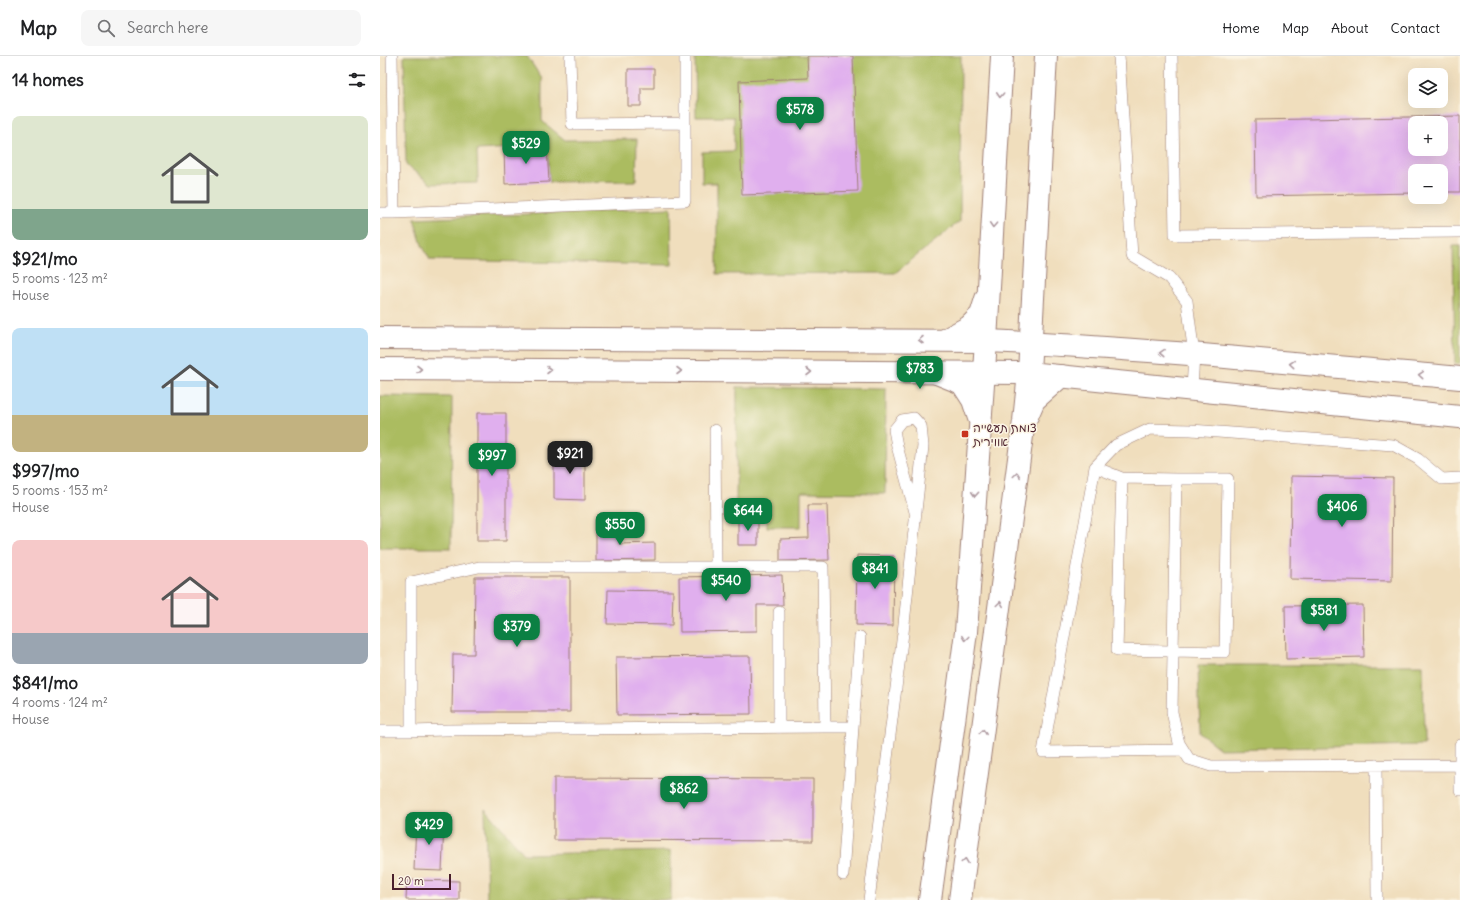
<!DOCTYPE html>
<html lang="en">
<head>
<meta charset="utf-8">
<style>
	:root { --surface:#fff; --page:#f6f6f6; --text:#202124; --muted:#757577; --line:#e0e0e0; --accent:#0b8043 }
	body { margin:0; font-family:Delius,"Playpen Sans Hebrew",sans-serif; background:var(--page); color:var(--text); height:100vh; display:flex; flex-direction:column; font-size:15px; white-space:nowrap }
	* { box-sizing:border-box; margin:0 }
	p { font-size:13px; color:var(--muted) }
	.icon { flex:none; width:22px; height:22px; fill:none; stroke:currentColor; stroke-width:2; stroke-linecap:round; stroke-linejoin:round }
	.map { position:relative; flex:1; overflow:hidden }
	.side { display:flex; flex-direction:column; background:var(--surface); width:380px }
	.side>* { flex:none }
	.tools { position:absolute; left:1028px; top:12px; display:grid; gap:8px }
	.tools a { display:grid; place-items:center; width:40px; height:40px; border-radius:8px; background:var(--surface); box-shadow:0 4px 16px #0002; font-size:20px }
	.scale { position:absolute; left:12px; bottom:10px; width:59px; box-sizing:border-box; padding-left:4px; border:2px solid #4a1f2b; border-top:0; font-size:11px; line-height:14px; white-space:nowrap; color:#4a1f2b; -webkit-text-stroke:3px #fcf5e5; paint-order:stroke }
	.price { position:absolute; translate:-50% -34px; padding:0 9px; border-radius:8px; background:var(--accent); color:#fff; font-size:13px; line-height:26px; filter:drop-shadow(0 1px 2px #0008) }
	.price::after { content:''; position:absolute; left:50%; top:24px; width:12px; height:9px; margin-left:-6px; background:inherit; clip-path:polygon(0 0,100% 0,50% 100%) }
	.price.on { background:#222; color:#fff }
	ul { padding:0; list-style:none }
	li { display:grid; align-content:center; gap:8px; height:212px; padding:0 12px }
	li span { display:grid; place-items:center; height:124px; border-radius:8px; color:#555 }
	li>.icon { margin-inline-start:auto }
	span .icon { width:72px; height:72px; fill:#fffc; stroke-width:1 }
	li b { font-size:17px }
	h2 { display:flex; justify-content:space-between; align-items:center; height:48px; padding:0 12px; font-size:17px }
	header { display:flex; align-items:center; gap:24px; box-sizing:border-box; height:56px; padding:0 20px; background:var(--surface); border-bottom:1px solid var(--line) }
	header strong { font-size:19px }
	nav { display:flex; gap:22px; margin-inline-start:auto; font-size:14px }
	.search { width:280px; height:36px; background:var(--page); display:flex; align-items:center; gap:10px; box-sizing:border-box; padding:0 14px; border-radius:8px; color:var(--muted); font-size:15px }
	main { display:flex; flex:1; min-height:0 }
	.map>svg:first-child { display:block }
	.green { fill:#abbc60; stroke:#7a6e46 }
	.building { fill:#e0afee; fill-rule:evenodd }
	.lines { fill:none; stroke-linecap:round; stroke-linejoin:round }
	.service-casing { stroke:#9d7e74; stroke-width:12 }
	.minor-casing { stroke:#9d7e74; stroke-width:24 }
	.trunk-casing { stroke:#9d7e74; stroke-width:24 }
	.service { stroke:#fff; stroke-width:11 }
	.minor { stroke:#fff; stroke-width:22 }
	.trunk { stroke:#fff; stroke-width:22 }
	.oneway { stroke:#ae9aa0 }
	.poi-dot { fill:#c8321e; stroke:#fcf5e5; stroke-width:1.5 }
	.labels { text-anchor:middle; dominant-baseline:central; stroke-width:3; stroke-linejoin:round; paint-order:stroke }
	.poi-label { font-size:12px; fill:#4a1f2b; stroke:#fcf5e5; text-anchor:start }
</style>
</head>
<body>
<header>
<strong>Map</strong>
<div class="search"><svg class="icon" aria-label="search" viewBox="0 0 24 24"><circle cx="10" cy="10" r="6"/><path d="M15 15l6 6"/></svg>Search here</div>
<nav><a>Home</a><a>Map</a><a>About</a><a>Contact</a></nav>
</header>
<main>
<section class="side">
<h2>14 homes<svg class="icon" aria-label="filters" viewBox="0 0 24 24"><path d="M4 7h16M4 17h16"/><circle cx="9" cy="7" r="2"/><circle cx="15" cy="17" r="2"/></svg></h2>
<ul>
<li><span style="background:linear-gradient(#dfe7d0 75%,#7fa58c 0)"><svg class="icon" aria-label="home" viewBox="0 0 24 24"><path d="M3 11l9-7 9 7M6 9v11h12V9"/></svg></span><div><b>$921/mo</b><p>5 rooms · 123 m²</p><p>House</p></div></li>
<li><span style="background:linear-gradient(#bfe0f5 70%,#c2b280 0)"><svg class="icon" aria-label="home" viewBox="0 0 24 24"><path d="M3 11l9-7 9 7M6 9v11h12V9"/></svg></span><div><b>$997/mo</b><p>5 rooms · 153 m²</p><p>House</p></div></li>
<li><span style="background:linear-gradient(#f6c9c9 75%,#9aa5b1 0)"><svg class="icon" aria-label="home" viewBox="0 0 24 24"><path d="M3 11l9-7 9 7M6 9v11h12V9"/></svg></span><div><b>$841/mo</b><p>4 rooms · 124 m²</p><p>House</p></div></li>
</ul>
</section>
<div class="map">
<svg width="1080" height="844" viewBox="0 0 1080 844">
	<rect width="100%" height="100%" fill="#fcf5e5"/>
	<filter id="ink" filterUnits="userSpaceOnUse"><feTurbulence type="fractalNoise" baseFrequency=".025" numOctaves="2"/><feDisplacementMap in="SourceGraphic" scale="8" xChannelSelector="R" yChannelSelector="G"/><feConvolveMatrix kernelMatrix="1 2 1 2 8 2 1 2 1" color-interpolation-filters="sRGB"/></filter>
	<filter id="wash" filterUnits="userSpaceOnUse"><feTurbulence type="fractalNoise" baseFrequency=".012" numOctaves="4" result="noise"/><feDisplacementMap in="SourceGraphic" scale="16" xChannelSelector="R" yChannelSelector="G"/><feGaussianBlur stdDeviation="0.9" result="paint"/><feColorMatrix in="noise" values="0 0 0 0 0 0 0 0 0 0 0 0 0 0 0 0 0 1.4 0 .05"/><feComposite in="paint" operator="in"/></filter>
	<g filter="url(#wash)">
		<rect width="100%" height="100%" fill="#f0debd"/>
		<!-- green -->
		<path class="green" d="M24 0H147L162 23V65L185 84 257 83 256 125 169 126 167 90 97 94 98 127 51 128 26 109Z
			M315 0H581L580 165 515 217 337 218V127H322V96L354 95V61H316Z
			M291 152 292 209 50 204 42 189 34 163Z
			M1073 190H1080V308H1075Z
			M357 331 506 333 505 437 421 436V471H387V452H356Z
			M0 340 72 341 71 492H0Z
			M818 609H1043L1044 689 840 693 820 677Z
			M105 752 144 798 291 795V844H107Z"/>
		<g id="blocks">
			<!-- building -->
			<path class="building" d="M427 0H473L478 135 362 139 359 25 428 22Z
				M248 13H274V32H261V50H248Z
				M1080 60V136H1061V115H1035V137L876 140 875 64ZM1035 67H1061V93H1035Z
				M167 90 169 126 125 128 124 92Z
				M97 357H126V485H97Z
				M174 394H205V444L174 443Z
				M911 420 1013 422 1012 525 910 523Z
				M428 449H447L449 504 400 505V483L429 482Z
				M358 462H378V489H358Z
				M239 467V488L275 487V504L216 505V468Z
				M477 499 514 500 513 570 476 569Z
				M402 519 403 549H377V575L300 576 299 521Z
				M95 521H190V656H72L73 598H94Z
				M228 534 293 535 292 569 227 568Z
				M983 549 984 601 906 603 905 550Z
				M370 600 371 658 237 659 236 601Z
				M174 722 433 723V785L174 784Z
				M36 766 64 767 62 815 34 814Z
				M27 824 79 825V844H26Z"/>
		</g>
	</g>
	<g filter="url(#ink)">
		<use href="#blocks" fill-opacity="0" stroke="#9d7e74" stroke-width="1"/>
		<g class="lines">
			<!-- service casing -->
			<g class="service-casing">
				<path id="service" d="M12 0 14 157 305 145V0
					M739 0 752 200 789 222 807 245 814 299 812 333
					M792 0 795 179 1080 176
					M190 1 192 68 305 67
					M0 157H14
					M335 374 336 511
					M715 411 736 389 770 373 811 374 1013 389 1038 403 1062 423 1080 422
					M742 422 796 423
					M399 556V672
					M445 671 443 511H99L31 526V675L66 674 445 671H473L480 581
					M0 675H31
					M1080 689V734
					M803 694 663 696 715 411 742 422 737 594 845 596 848 423H796L792 656 799 687 809 703 831 710 1080 709
					M996 709 997 844
					M463 819 473 671
					M489 844 523 577 543 390 541 370 534 362 522 364 514 374 517 390 535 456"/>
			</g>
			<!-- minor casing -->
			<g class="minor-casing">
				<path id="minor" d="M0 282 606 285C765 292 922 308 1080 322
					M0 313 649 317 1080 361"/>
			</g>
			<!-- trunk casing -->
			<g class="trunk-casing">
				<path id="trunk" d="M565 284 589 271 601 259 606 243
					M557 317 582 327 593 344 599 362
					M647 360 654 344 681 320
					M550 844 586 576 606 285 622 0
					M580 844 644 365 649 317 666 0"/>
			</g>
			<!-- service -->
			<use href="#service" class="service"/>
			<!-- minor -->
			<use href="#minor" class="minor"/>
			<!-- trunk -->
			<use href="#trunk" class="trunk"/>
		</g>
		<!-- one-way arrows -->
		<defs><path id="oneway-chevron" d="M-2-3.5L2.5 0L-2 3.5" fill="none" stroke-width="1.6" stroke-linecap="round" stroke-linejoin="round"/></defs>
		<g class="oneway">
			<use href="#oneway-chevron" transform="translate(620 39) rotate(93)"/>
			<use href="#oneway-chevron" transform="translate(613 169) rotate(93)"/>
			<use href="#oneway-chevron" transform="translate(541 284) rotate(-180)"/>
			<use href="#oneway-chevron" transform="translate(782 297) rotate(-176)"/>
			<use href="#oneway-chevron" transform="translate(912 308) rotate(-175)"/>
			<use href="#oneway-chevron" transform="translate(39 313)"/>
			<use href="#oneway-chevron" transform="translate(169 314)"/>
			<use href="#oneway-chevron" transform="translate(299 315)"/>
			<use href="#oneway-chevron" transform="translate(429 316)"/>
			<use href="#oneway-chevron" transform="translate(1041 319) rotate(-175)"/>
			<use href="#oneway-chevron" transform="translate(637 419) rotate(-82)"/>
			<use href="#oneway-chevron" transform="translate(595 438) rotate(94)"/>
			<use href="#oneway-chevron" transform="translate(620 548) rotate(-82)"/>
			<use href="#oneway-chevron" transform="translate(585 582) rotate(97)"/>
			<use href="#oneway-chevron" transform="translate(603 676) rotate(-82)"/>
			<use href="#oneway-chevron" transform="translate(585 805) rotate(-82)"/>
		</g>
	</g>
	<!-- markers -->
	<rect class="poi-dot" x="581" y="374" width="8" height="8" rx="2"/>
	<g class="labels">
		<!-- poi labels -->
		<g class="poi-label">
			<text x="593" y="371">צומת תעשייה<tspan x="593" dy="14">אווירית</tspan></text>
		</g>
	</g>
</svg>
<div class="tools">
<a><svg class="icon" aria-label="layers" viewBox="0 0 24 24"><path d="M12 4l9 5-9 5-9-5zM3 14l9 5 9-5"/></svg></a>
<a>+</a>
<a>−</a>
</div>
<div class="scale">20 m</div>
<b class="price" style="left:420px;top:75px">$578</b>
<b class="price" style="left:146px;top:109px">$529</b>
<b class="price" style="left:540px;top:334px">$783</b>
<b class="price on" style="left:190px;top:419px">$921</b>
<b class="price" style="left:112px;top:421px">$997</b>
<b class="price" style="left:962px;top:472px">$406</b>
<b class="price" style="left:368px;top:476px">$644</b>
<b class="price" style="left:240px;top:490px">$550</b>
<b class="price" style="left:495px;top:534px">$841</b>
<b class="price" style="left:346px;top:546px">$540</b>
<b class="price" style="left:944px;top:576px">$581</b>
<b class="price" style="left:137px;top:592px">$379</b>
<b class="price" style="left:304px;top:754px">$862</b>
<b class="price" style="left:49px;top:790px">$429</b>
</div>
</main>
</body>
</html>
